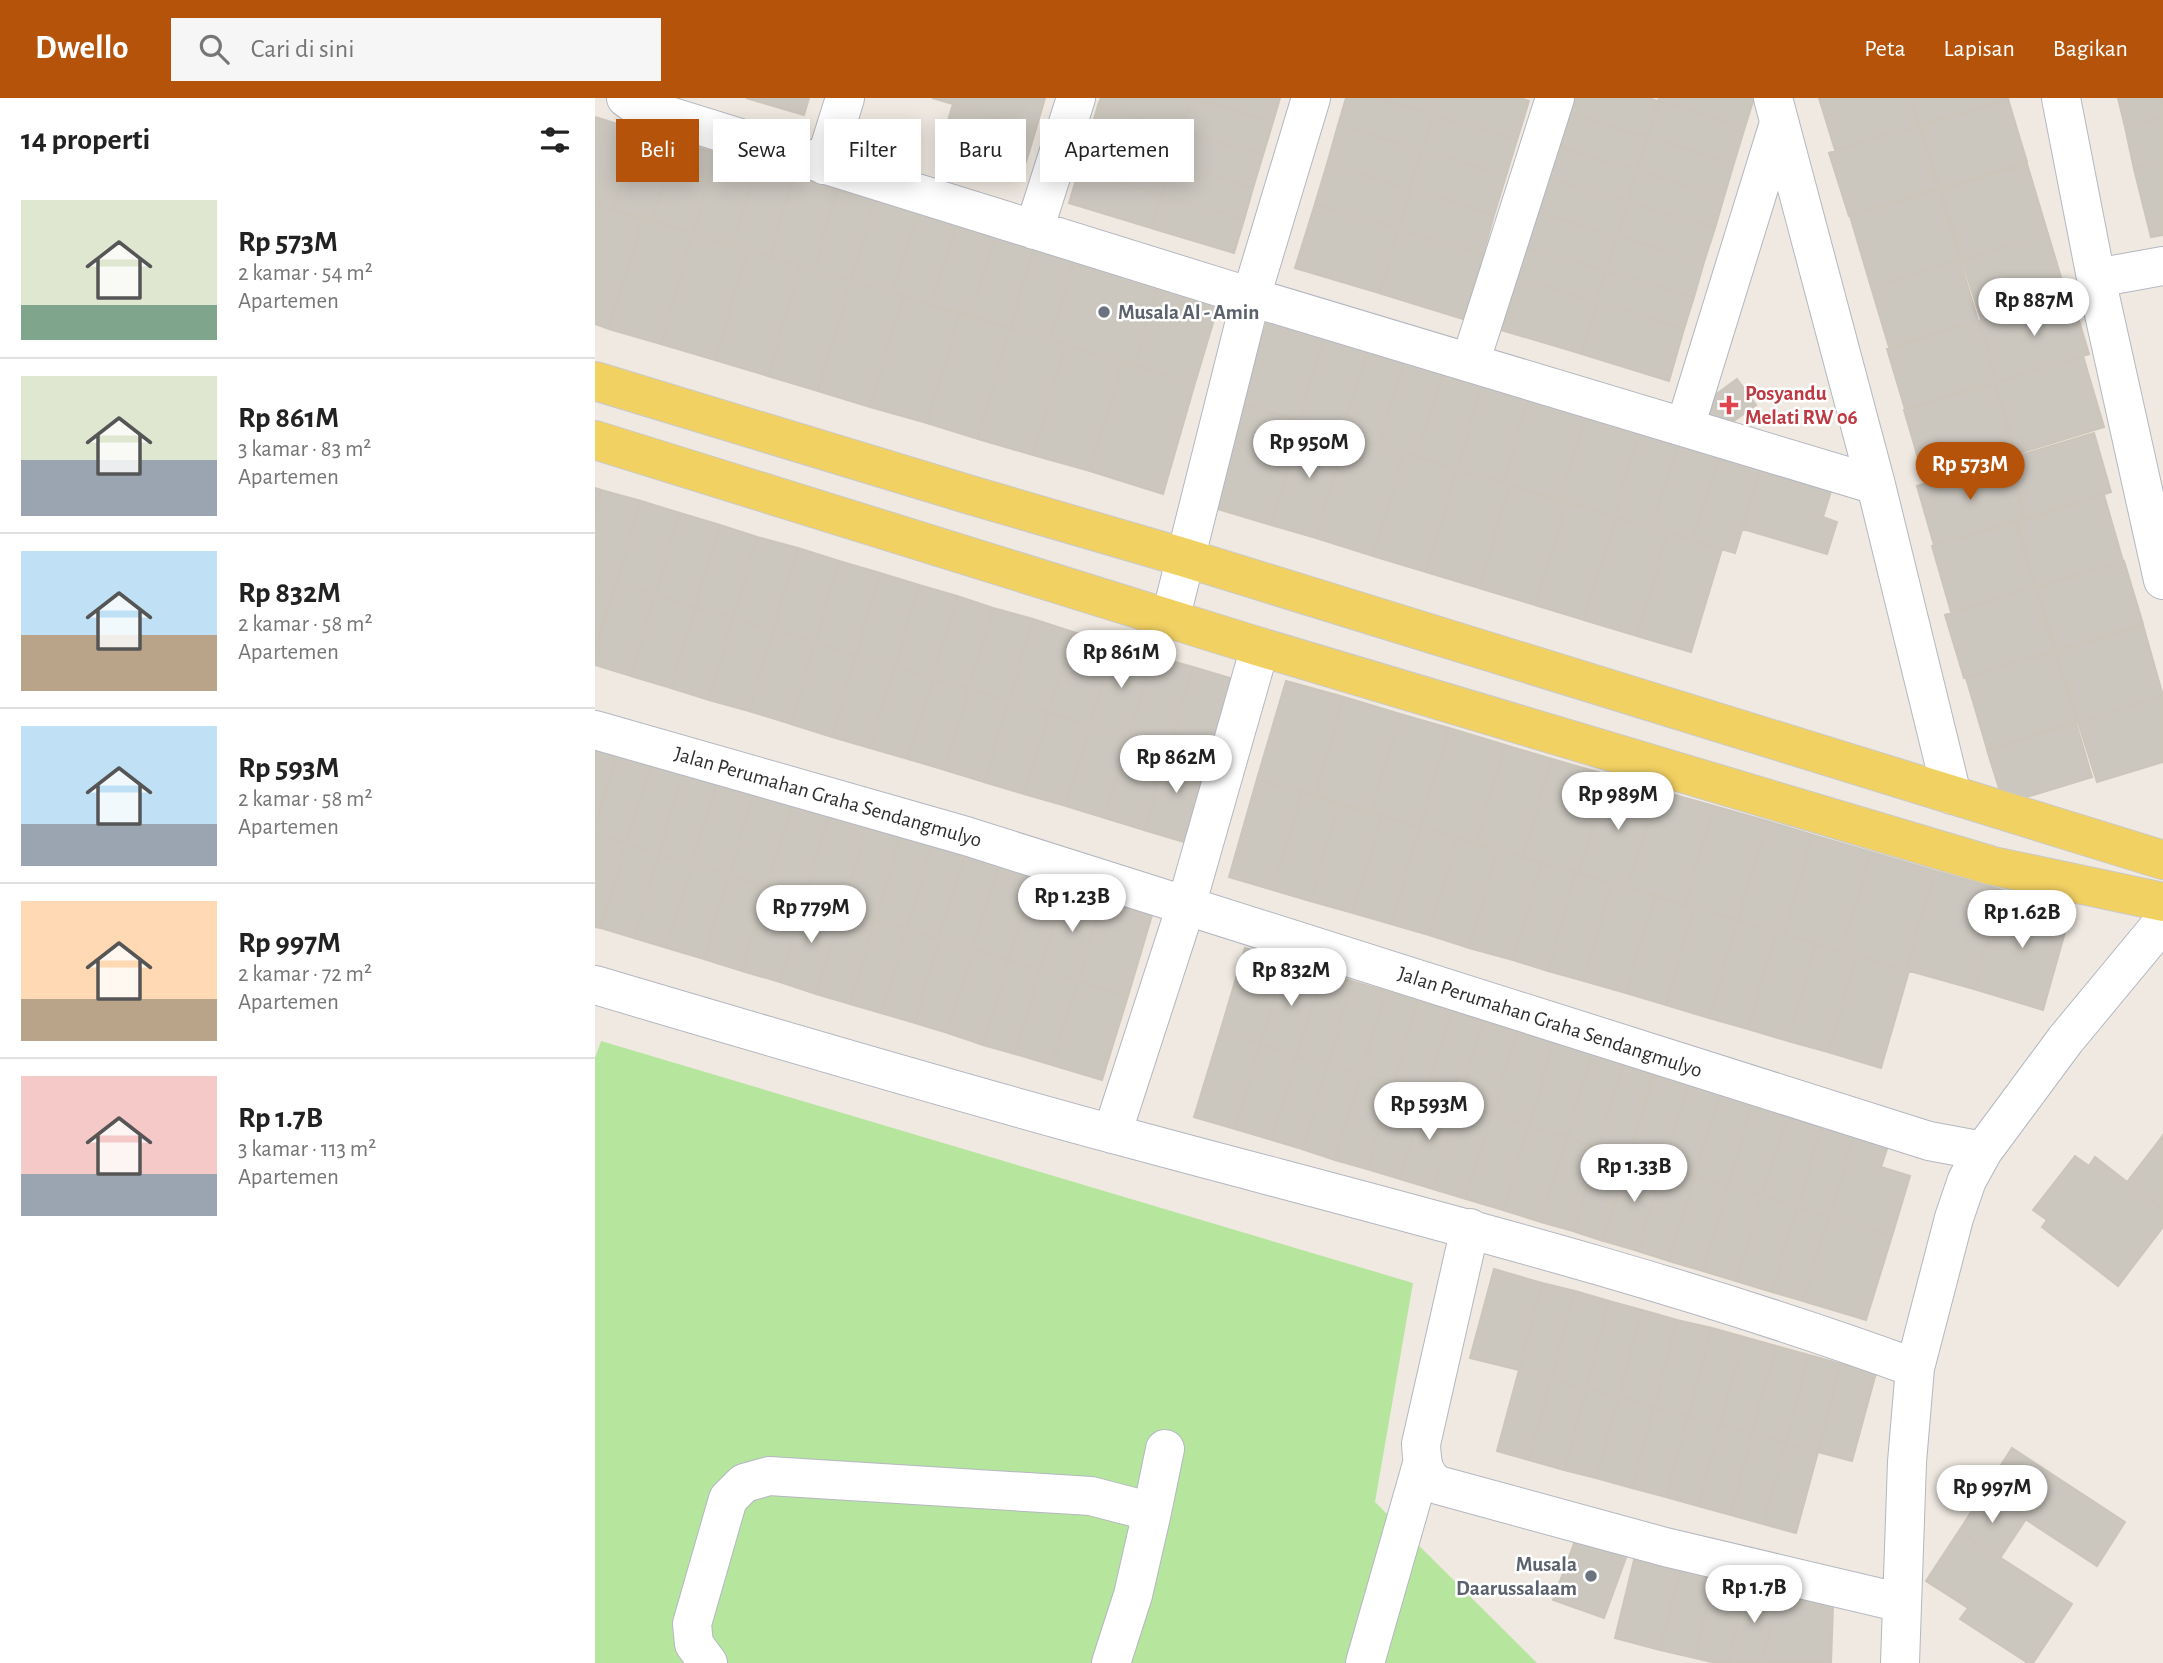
<!DOCTYPE html>
<html lang="id">
<head>
<meta charset="utf-8">
<style>
	:root { --surface:#fff; --page:#f6f6f6; --text:#222; --muted:#767676; --line:#e0e0e0; --accent:#b45309 }
	body { margin:0; font-family:"Alegreya Sans",sans-serif; background:var(--page); color:var(--text); height:100vh; display:flex; flex-direction:column; font-size:26px; white-space:nowrap }
	* { box-sizing:border-box; margin:0 }
	p { font-size:23px; color:var(--muted) }
	.icon { flex:none; width:38px; height:38px; fill:none; stroke:currentColor; stroke-width:2; stroke-linecap:round; stroke-linejoin:round }
	.map { position:relative; flex:1; overflow:hidden }
	.details { display:flex; flex-direction:column; background:var(--surface); width:595px }
	.details>* { flex:none }
	.guide { position:absolute; left:21px; top:21px; width:665px; height:63px; display:flex; gap:14px }
	.price { position:absolute; translate:-50% -60px; padding:0 16px; border-radius:24px; background:#fff; color:#222; font-size:23px; line-height:46px; filter:drop-shadow(0 2px 4px #0008) }
	.price::after { content:''; position:absolute; left:50%; top:42px; width:21px; height:16px; margin-left:-10px; background:inherit; clip-path:polygon(0 0,100% 0,50% 100%) }
	.price.current { background:var(--accent); color:#fff }
	ul { padding:0; list-style:none }
	li { display:flex; align-items:center; gap:21px; height:175px; padding:0 21px }
	li+li { border-top:2px solid var(--line) }
	li span { display:grid; place-items:center; flex:none; width:196px; height:140px; border-radius:0px; color:#555 }
	li>.icon { margin-inline-start:auto }
	span .icon { width:84px; height:84px; fill:#fffc; stroke-width:1 }
	li b { font-size:30px }
	h2 { display:flex; justify-content:space-between; align-items:center; height:84px; padding:0 21px; font-size:30px }
	.pill { padding:0 24px; border-radius:0px; background:var(--surface); box-shadow:0 4px 18px #0003; font-size:24px; line-height:63px }
	.pill.current { background:var(--accent); color:#fff }
	header { display:flex; align-items:center; gap:42px; box-sizing:border-box; height:98px; padding:0 35px; background:var(--accent); color:#fff }
	header strong { font-size:33px }
	nav { display:flex; gap:38px; margin-inline-start:auto; font-size:24px }
	.search { width:490px; height:63px; background:var(--page); display:flex; align-items:center; gap:18px; box-sizing:border-box; padding:0 24px; border-radius:0px; color:var(--muted); font-size:26px }
	main { display:flex; flex:1; min-height:0 }
	.map>svg:first-child { display:block }
	.green { fill:#b6e59e }
	.building { fill:#cbc7bf; stroke:#cbc5ba; stroke-width:2 }
	.lines { fill:none; stroke-linecap:round; stroke-linejoin:round }
	.minor-casing { stroke:#b4b7c1; stroke-width:40 }
	.major-casing { stroke:#c9c9c9; stroke-width:40 }
	.minor { stroke:#fff; stroke-width:38 }
	.major { stroke:#f2d163; stroke-width:38 }
	.worship-dot { fill:#6b7280; stroke:#fff; stroke-width:2.5 }
	.health-dot { fill:#e0444e; stroke:#fff; stroke-width:2.5 }
	.labels { text-anchor:middle; dominant-baseline:central; stroke-width:5; stroke-linejoin:round; paint-order:stroke }
	.worship-label { font-size:21px; font-weight:bold; fill:#5b616d; stroke:#fff; text-anchor:start }
	.health-label { font-size:21px; font-weight:bold; fill:#be3a42; stroke:#fff; text-anchor:start }
	.street-label { font-size:21px; fill:#2e2e2e; stroke:#fff }
</style>
</head>
<body>
<header>
<strong>Dwello</strong>
<div class="search"><svg class="icon" aria-label="search" viewBox="0 0 24 24"><circle cx="10" cy="10" r="6"/><path d="M15 15l6 6"/></svg>Cari di sini</div>
<nav><a>Peta</a><a>Lapisan</a><a>Bagikan</a></nav>
</header>
<main>
<section class="details">
<h2>14 properti<svg class="icon" aria-label="filters" viewBox="0 0 24 24"><path d="M4 7h16M4 17h16"/><circle cx="9" cy="7" r="2"/><circle cx="15" cy="17" r="2"/></svg></h2>
<ul>
<li><span style="background:linear-gradient(#dfe7d0 75%,#7fa58c 0)"><svg class="icon" aria-label="home" viewBox="0 0 24 24"><path d="M3 11l9-7 9 7M6 9v11h12V9"/></svg></span><div><b>Rp 573M</b><p>2 kamar · 54 m²</p><p>Apartemen</p></div></li>
<li><span style="background:linear-gradient(#dfe7d0 60%,#9aa5b1 0)"><svg class="icon" aria-label="home" viewBox="0 0 24 24"><path d="M3 11l9-7 9 7M6 9v11h12V9"/></svg></span><div><b>Rp 861M</b><p>3 kamar · 83 m²</p><p>Apartemen</p></div></li>
<li><span style="background:linear-gradient(#bfe0f5 60%,#b9a48a 0)"><svg class="icon" aria-label="home" viewBox="0 0 24 24"><path d="M3 11l9-7 9 7M6 9v11h12V9"/></svg></span><div><b>Rp 832M</b><p>2 kamar · 58 m²</p><p>Apartemen</p></div></li>
<li><span style="background:linear-gradient(#bfe0f5 70%,#9aa5b1 0)"><svg class="icon" aria-label="home" viewBox="0 0 24 24"><path d="M3 11l9-7 9 7M6 9v11h12V9"/></svg></span><div><b>Rp 593M</b><p>2 kamar · 58 m²</p><p>Apartemen</p></div></li>
<li><span style="background:linear-gradient(#ffd9b3 70%,#b9a48a 0)"><svg class="icon" aria-label="home" viewBox="0 0 24 24"><path d="M3 11l9-7 9 7M6 9v11h12V9"/></svg></span><div><b>Rp 997M</b><p>2 kamar · 72 m²</p><p>Apartemen</p></div></li>
<li><span style="background:linear-gradient(#f6c9c9 70%,#9aa5b1 0)"><svg class="icon" aria-label="home" viewBox="0 0 24 24"><path d="M3 11l9-7 9 7M6 9v11h12V9"/></svg></span><div><b>Rp 1.7B</b><p>3 kamar · 113 m²</p><p>Apartemen</p></div></li>
</ul>
</section>
<div class="map">
<svg width="1568" height="1565" viewBox="0 0 1568 1565">
	<rect width="100%" height="100%" fill="#efe9e1"/>
	<!-- green -->
	<path class="green" d="M6 943 818 1185 780 1404 942 1565H0V960Z"/>
	<!-- building -->
	<path class="building" d="M151 0H214L209 17Z
		M337 0H360L358 6Z
		M360 0H450L441 31 358 6Z
		M506 0H596L586 32 503 7Z
		M596 0 678 24 668 57 586 32Z
		M600 0H685L678 24Z
		M751 0H782L838 17 827 52 743 27Z
		M782 0H843L838 17Z
		M843 0H925L934 3 922 42 838 17Z
		M976 0H1053L1063 3 1052 39 971 15Z
		M1064 0H1159L1150 29 1063 3Z
		M1224 0H1316L1324 27 1240 52Z
		M1317 0H1412L1413 1 1325 27Z
		M1523 0H1568V19L1530 29Z
		M1413 1 1432 64 1345 91 1326 28Z
		M1063 3 1150 29 1139 65 1052 39Z
		M358 6 441 31 431 64 348 39Z
		M503 7 586 32 576 65 494 40Z
		M971 15 1052 39 1041 72 961 48Z
		M838 17 922 42 911 78 827 52Z
		M0 19 42 32 18 112 0 107Z
		M1568 19V64L1539 71 1530 29Z
		M743 27 827 52 815 91 732 66Z
		M1324 27 1343 90 1254 118 1234 55Z
		M42 32 81 43 57 123 18 112Z
		M586 32 668 57 658 90 576 65Z
		M1052 39 1139 65 1129 99 1041 72Z
		M494 40 576 65 566 97 484 72Z
		M81 43 122 55 98 135 57 123Z
		M961 48 1041 72 1033 104 952 79Z
		M827 52 911 78 899 117 815 91Z
		M122 55 162 67 138 148 98 135Z
		M1568 64V137L1556 139 1539 71Z
		M576 65 658 90 649 122 566 97Z
		M732 66 815 91 804 131 720 106Z
		M1432 66 1453 136 1367 162 1346 92Z
		M162 67 199 78 175 158 138 148Z
		M484 72 566 97 556 130 474 105Z
		M1041 72 1129 99 1120 130 1033 104Z
		M199 78 242 91 219 172 175 158Z
		M952 79 1033 104 1022 138 941 114Z
		M242 91 280 102 256 183 219 172Z
		M815 91 899 117 888 157 804 131Z
		M1344 91 1365 162 1276 189 1255 118Z
		M566 97 649 122 639 155 556 130Z
		M280 102 322 115 298 195 256 183Z
		M1033 104 1120 130 1109 164 1022 138Z
		M720 106 804 131 784 195 700 170Z
		M0 107 48 120 14 231 0 226Z
		M941 114 1022 138 1011 173 931 149Z
		M322 115 361 126 337 207 298 195Z
		M48 120 98 135 66 246 14 231Z
		M361 126 400 138 376 218 337 207Z
		M804 131 888 157 868 221 784 195Z
		M98 135 153 152 120 262 66 246Z
		M1453 136 1471 196 1386 222 1367 162Z
		M400 138 439 150 415 230 376 218Z
		M1022 138 1109 164 1099 199 1011 173Z
		M931 149 1011 173 1002 204 921 180Z
		M439 150 479 161 455 242 415 230Z
		M153 152 205 168 173 278 120 262Z
		M479 161 563 186 539 267 455 242Z
		M1365 162 1383 223 1294 249 1276 189Z
		M205 168 256 183 223 293 173 278Z
		M1011 173 1099 199 1089 231 1002 204Z
		M921 180 1002 204 987 256 906 232Z
		M256 183 308 198 275 309 223 293Z
		M563 186 624 205 600 285 539 267Z
		M1476 196 1494 256 1402 284 1384 224Z
		M308 198 365 216 332 325 275 309Z
		M1002 204 1089 231 1074 283 987 256Z
		M365 216 415 230 383 341 332 325Z
		M672 223 729 240 704 323 647 306Z
		M1384 223 1402 283 1310 311 1292 251Z
		M415 230 471 247 438 357 383 341Z
		M729 240 772 253 746 336 704 323Z
		M471 247 528 264 495 373 438 357Z
		M772 253 809 264 784 347 746 336Z
		M1488 258 1509 329 1421 356 1400 285Z
		M528 264 600 285 568 396 495 373Z
		M809 264 848 276 822 359 784 347Z
		M848 276 887 288 862 371 822 359Z
		M1142 281 1161 307 1126 332 1108 306Z
		M1399 285 1420 356 1330 384 1309 312Z
		M887 288 933 302 908 385 862 371Z
		M933 302 990 319 965 403 908 385Z
		M647 306 707 324 676 427 616 409Z
		M990 319 1044 336 1019 418 965 403Z
		M707 324 751 338 721 440 676 427Z
		M1499 335 1516 394 1431 420 1413 361Z
		M1044 336 1083 347 1057 430 1019 418Z
		M751 338 809 355 778 458 721 440Z
		M1083 347 1124 359 1098 443 1057 430Z
		M809 355 862 371 831 474 778 458Z
		M1124 359 1165 372 1140 455 1098 443Z
		M1411 360 1429 420 1339 447 1322 388Z
		M862 371 915 387 884 490 831 474Z
		M1165 372 1236 393 1228 419 1242 424 1232 456 1148 431Z
		M915 387 972 404 940 507 884 490Z
		M0 390 6 392 0 412Z
		M6 392 46 403 21 485 0 478V412Z
		M1509 397 1528 463 1441 489 1422 424Z
		M46 403 85 415 60 496 21 485Z
		M972 404 1021 419 989 522 940 507Z
		M85 415 125 427 100 509 60 496Z
		M1021 419 1073 435 1042 538 989 522Z
		M1420 424 1440 489 1356 514 1337 448Z
		M125 427 162 439 138 520 100 509Z
		M1073 435 1127 451 1096 554 1042 538Z
		M162 439 203 450 178 532 138 520Z
		M203 450 244 463 220 544 178 532Z
		M244 463 285 475 261 557 220 544Z
		M1529 463 1548 526 1461 553 1442 490Z
		M285 475 324 487 300 569 261 557Z
		M0 478 21 485 0 554Z
		M21 485 60 496 36 578 0 567V554Z
		M324 487 362 498 338 580 300 569Z
		M1440 489 1459 552 1369 580 1350 517Z
		M60 496 100 509 76 590 36 578Z
		M362 498 398 510 374 591 338 580Z
		M100 509 138 520 114 602 76 590Z
		M398 510 438 521 414 603 374 591Z
		M138 520 178 532 154 613 114 602Z
		M438 521 478 534 454 615 414 603Z
		M1548 527 1568 598 1483 624 1461 554Z
		M178 532 220 544 196 626 154 613Z
		M478 534 519 545 495 627 454 615Z
		M220 544 261 557 237 639 196 626Z
		M519 545 558 558 534 639 495 627Z
		M1460 553 1481 624 1392 651 1371 580Z
		M261 557 300 569 275 650 237 639Z
		M558 558 598 569 574 651 534 639Z
		M300 569 338 580 313 661 275 650Z
		M598 569 638 581 613 662 574 651Z
		M338 580 374 591 350 672 313 661Z
		M691 583 749 599 720 699 662 681Z
		M374 591 414 603 389 684 350 672Z
		M1568 598V664L1502 684 1483 624Z
		M749 599 805 616 776 715 720 699Z
		M414 603 454 615 429 696 389 684Z
		M454 615 495 627 471 708 429 696Z
		M805 616 854 630 825 729 776 715Z
		M1481 625 1497 679 1409 706 1392 652Z
		M495 627 534 639 510 720 471 708Z
		M854 630 910 647 881 745 825 729Z
		M534 639 574 651 549 732 510 720Z
		M0 645 23 652 0 729Z
		M910 647 957 661 928 759 881 745Z
		M574 651 613 662 589 744 549 732Z
		M23 652 57 662 31 746 0 736V729Z
		M957 661 1013 677 984 776 928 759Z
		M57 662 89 672 64 756 31 746Z
		M89 672 123 682 97 766 64 756Z
		M1013 677 1062 692 1033 790 984 776Z
		M662 681 707 694 678 792 634 779Z
		M123 682 160 693 134 777 97 766Z
		M1062 692 1119 708 1090 807 1033 790Z
		M160 693 198 705 172 789 134 777Z
		M707 694 744 705 715 803 678 792Z
		M198 705 235 716 209 800 172 789Z
		M744 705 787 718 758 815 715 803Z
		M1119 708 1172 723 1143 822 1090 807Z
		M235 716 272 727 247 811 209 800Z
		M787 718 825 729 796 826 758 815Z
		M1172 723 1218 737 1189 836 1143 822Z
		M272 727 306 737 280 822 247 811Z
		M825 729 862 740 834 837 796 826Z
		M0 736 31 746 6 830 0 829Z
		M306 737 337 747 312 831 280 822Z
		M1218 737 1276 754 1247 853 1189 836Z
		M862 740 903 752 874 850 834 837Z
		M31 746 64 756 39 840 6 830Z
		M337 747 370 757 344 841 312 831Z
		M903 752 947 765 918 862 874 850Z
		M1276 754 1340 773 1311 872 1247 853Z
		M64 756 97 766 72 850 39 840Z
		M370 757 404 767 378 851 344 841Z
		M947 765 981 774 953 873 918 862Z
		M97 766 134 777 109 861 72 850Z
		M404 767 440 777 414 862 378 851Z
		M1340 773 1407 792 1379 891 1311 872Z
		M981 774 1017 785 989 883 953 873Z
		M134 777 172 789 147 873 109 861Z
		M440 777 471 788 445 872 414 862Z
		M1017 785 1060 797 1031 895 989 883Z
		M471 788 508 799 483 883 445 872Z
		M172 789 209 800 185 884 147 873Z
		M1407 792 1476 813 1448 912 1379 891Z
		M1060 797 1099 810 1071 907 1031 895Z
		M508 799 558 814 533 898 483 883Z
		M209 800 247 811 221 896 185 884Z
		M1099 810 1143 822 1114 920 1071 907Z
		M247 811 280 822 255 906 221 896Z
		M280 822 312 831 286 915 255 906Z
		M1143 822 1181 834 1153 931 1114 920Z
		M312 831 344 841 320 925 286 915Z
		M1181 834 1221 846 1193 943 1153 931Z
		M344 841 378 851 353 935 320 925Z
		M1221 846 1262 858 1233 954 1193 943Z
		M650 850 691 863 665 947 625 934Z
		M378 851 414 862 388 947 353 935Z
		M1262 858 1314 873 1286 970 1233 954Z
		M414 862 445 872 420 956 388 947Z
		M691 863 728 874 702 957 665 947Z
		M445 872 483 883 457 967 420 956Z
		M728 874 757 883 733 967 702 957Z
		M483 883 533 898 507 982 457 967Z
		M757 883 791 893 766 977 733 967Z
		M791 893 823 903 798 987 766 977Z
		M823 903 857 913 831 997 798 987Z
		M857 913 889 923 863 1006 831 997Z
		M889 923 922 933 897 1017 863 1006Z
		M922 933 959 944 934 1028 897 1017Z
		M625 934 665 947 640 1031 599 1019Z
		M959 944 997 955 972 1039 934 1028Z
		M665 947 702 957 677 1042 640 1031Z
		M997 955 1029 965 1003 1050 972 1039Z
		M702 957 733 967 707 1051 677 1042Z
		M1029 965 1059 974 1033 1058 1003 1050Z
		M733 967 766 977 740 1062 707 1051Z
		M1060 975 1094 985 1068 1069 1035 1058Z
		M766 977 798 987 772 1071 740 1062Z
		M1094 985 1125 994 1100 1078 1068 1069Z
		M798 987 831 997 805 1081 772 1071Z
		M1125 994 1158 1004 1133 1088 1100 1078Z
		M831 997 863 1006 838 1091 805 1081Z
		M1158 1004 1193 1015 1167 1098 1133 1088Z
		M863 1006 897 1017 871 1101 838 1091Z
		M1193 1015 1228 1025 1202 1110 1167 1098Z
		M897 1017 934 1028 908 1112 871 1101Z
		M1228 1025 1260 1035 1234 1119 1202 1110Z
		M934 1028 972 1039 946 1124 908 1112Z
		M1260 1035 1294 1045 1286 1069 1315 1078 1297 1138 1234 1119Z
		M1568 1037V1054L1560 1048Z
		M972 1039 1003 1050 978 1133 946 1124Z
		M1560 1048 1568 1054V1112L1532 1084Z
		M1003 1050 1033 1058 1008 1143 978 1133Z
		M1035 1058 1068 1069 1043 1153 1009 1143Z
		M1480 1058 1494 1068 1500 1059 1568 1112V1129L1523 1188 1447 1129 1452 1122 1438 1112Z
		M1068 1069 1100 1078 1074 1163 1043 1153Z
		M1100 1078 1133 1088 1108 1173 1074 1163Z
		M1133 1088 1167 1098 1141 1183 1108 1173Z
		M1167 1098 1202 1110 1177 1194 1141 1183Z
		M1202 1110 1234 1119 1208 1203 1177 1194Z
		M1234 1119 1297 1138 1271 1222 1208 1203Z
		M899 1171 947 1185 924 1272 875 1260Z
		M947 1185 980 1193 956 1281 924 1272Z
		M980 1193 1014 1203 991 1291 956 1281Z
		M1014 1203 1047 1212 1024 1299 991 1291Z
		M1047 1212 1082 1222 1059 1309 1024 1299Z
		M1082 1222 1117 1230 1093 1318 1059 1309Z
		M1117 1230 1149 1239 1125 1327 1093 1318Z
		M1149 1239 1181 1248 1157 1336 1125 1327Z
		M1181 1248 1214 1257 1191 1345 1157 1336Z
		M1214 1257 1246 1266 1223 1354 1191 1345Z
		M1246 1266 1281 1275 1257 1363 1223 1354Z
		M924 1272 956 1281 934 1362 902 1353Z
		M956 1281 991 1291 969 1372 934 1362Z
		M991 1291 1024 1299 1001 1380 969 1372Z
		M1024 1299 1059 1309 1037 1390 1001 1380Z
		M1059 1309 1093 1318 1071 1399 1037 1390Z
		M1093 1318 1125 1327 1103 1408 1071 1399Z
		M1125 1327 1157 1336 1136 1417 1103 1408Z
		M1157 1336 1191 1345 1168 1426 1136 1417Z
		M1191 1345 1223 1354 1201 1435 1168 1426Z
		M1417 1350 1530 1424 1502 1468 1389 1394Z
		M1389 1394 1431 1421 1405 1460 1364 1433Z
		M1364 1433 1477 1506 1438 1565H1433L1365 1521 1373 1510 1331 1483Z
		M983 1435 1033 1454 1009 1520 958 1502Z
		M1040 1458 1086 1470 1065 1552 1020 1540Z
		M1086 1470 1119 1478 1100 1560 1065 1552Z
		M1119 1478 1152 1486 1133 1565H1121L1100 1560Z
		M1152 1486 1184 1494 1167 1565H1133Z
		M1184 1494 1238 1507 1236 1565H1167Z"/>
	<g class="lines">
		<!-- minor casing -->
		<g class="minor-casing">
			<path id="minor" d="M31 0 42 8 656 199 1281 387
				M1178 0 1281 387 1357 697
				M1466 0 1501 180 1568 482
				M229 67 250 0
				M439 132 481 0
				M1501 180 1568 168
				M875 265 960 0
				M1090 329 1184 25
				M575 522 656 199 716 0
				M0 632 371 738 1334 1043 1388 1053
				M0 887C172 938 345 989 518 1036 787 1109 1058 1174 1320 1270
				M517 1036 591 808 665 549
				M875 1130 826 1346C827 1363 827 1377 843 1387L1070 1449 1307 1505
				M557 1414 570 1351
				M113 1565 99 1546 97 1526 133 1401 149 1385 174 1378 496 1398 557 1414 538 1497 516 1565
				M770 1565 827 1366
				M1305 1565 1312 1364 1320 1270 1359 1120 1372 1082 1388 1053 1471 941 1568 824"/>
		</g>
		<!-- major casing -->
		<g class="major-casing">
			<path id="major" d="M0 283 372 396 591 460 1568 762
				M0 342 665 549 1398 768 1568 804"/>
		</g>
		<!-- minor -->
		<use href="#minor" class="minor"/>
		<!-- major -->
		<use href="#major" class="major"/>
	</g>
	<!-- markers -->
	<g class="worship-dot">
		<circle cx="509" cy="214" r="7"/>
		<circle cx="996" cy="1478" r="7"/>
	</g>
	<path class="health-dot" d="M1130.5 296.5h7v7h7v7h-7v7h-7v-7h-7v-7h7z"/>
	<g class="labels">
		<!-- worship labels -->
		<g class="worship-label">
			<text x="523" y="214">Musala Al - Amin</text>
			<text x="982" y="1466" text-anchor="end">Musala<tspan x="982" dy="24">Daarussalaam</tspan></text>
		</g>
		<!-- health labels -->
		<g class="health-label">
			<text x="1150" y="295">Posyandu<tspan x="1150" dy="24">Melati RW 06</tspan></text>
		</g>
		<!-- street labels -->
		<g class="street-label">
			<text transform="translate(233 699) rotate(16)">Jalan Perumahan Graha Sendangmulyo</text>
			<text transform="translate(955 924) rotate(18)">Jalan Perumahan Graha Sendangmulyo</text>
		</g>
	</g>
</svg>
<b class="price" style="left:1439px;top:240px">Rp 887M</b>
<b class="price" style="left:714px;top:382px">Rp 950M</b>
<b class="price current" style="left:1375px;top:404px">Rp 573M</b>
<b class="price" style="left:526px;top:592px">Rp 861M</b>
<b class="price" style="left:581px;top:697px">Rp 862M</b>
<b class="price" style="left:1023px;top:734px">Rp 989M</b>
<b class="price" style="left:477px;top:836px">Rp 1.23B</b>
<b class="price" style="left:216px;top:847px">Rp 779M</b>
<b class="price" style="left:1427px;top:852px">Rp 1.62B</b>
<b class="price" style="left:696px;top:910px">Rp 832M</b>
<b class="price" style="left:834px;top:1044px">Rp 593M</b>
<b class="price" style="left:1039px;top:1106px">Rp 1.33B</b>
<b class="price" style="left:1397px;top:1427px">Rp 997M</b>
<b class="price" style="left:1159px;top:1527px">Rp 1.7B</b>
<div class="guide">
<a class="pill current">Beli</a>
<a class="pill">Sewa</a>
<a class="pill">Filter</a>
<a class="pill">Baru</a>
<a class="pill">Apartemen</a>
</div>
</div>
</main>
</body>
</html>
